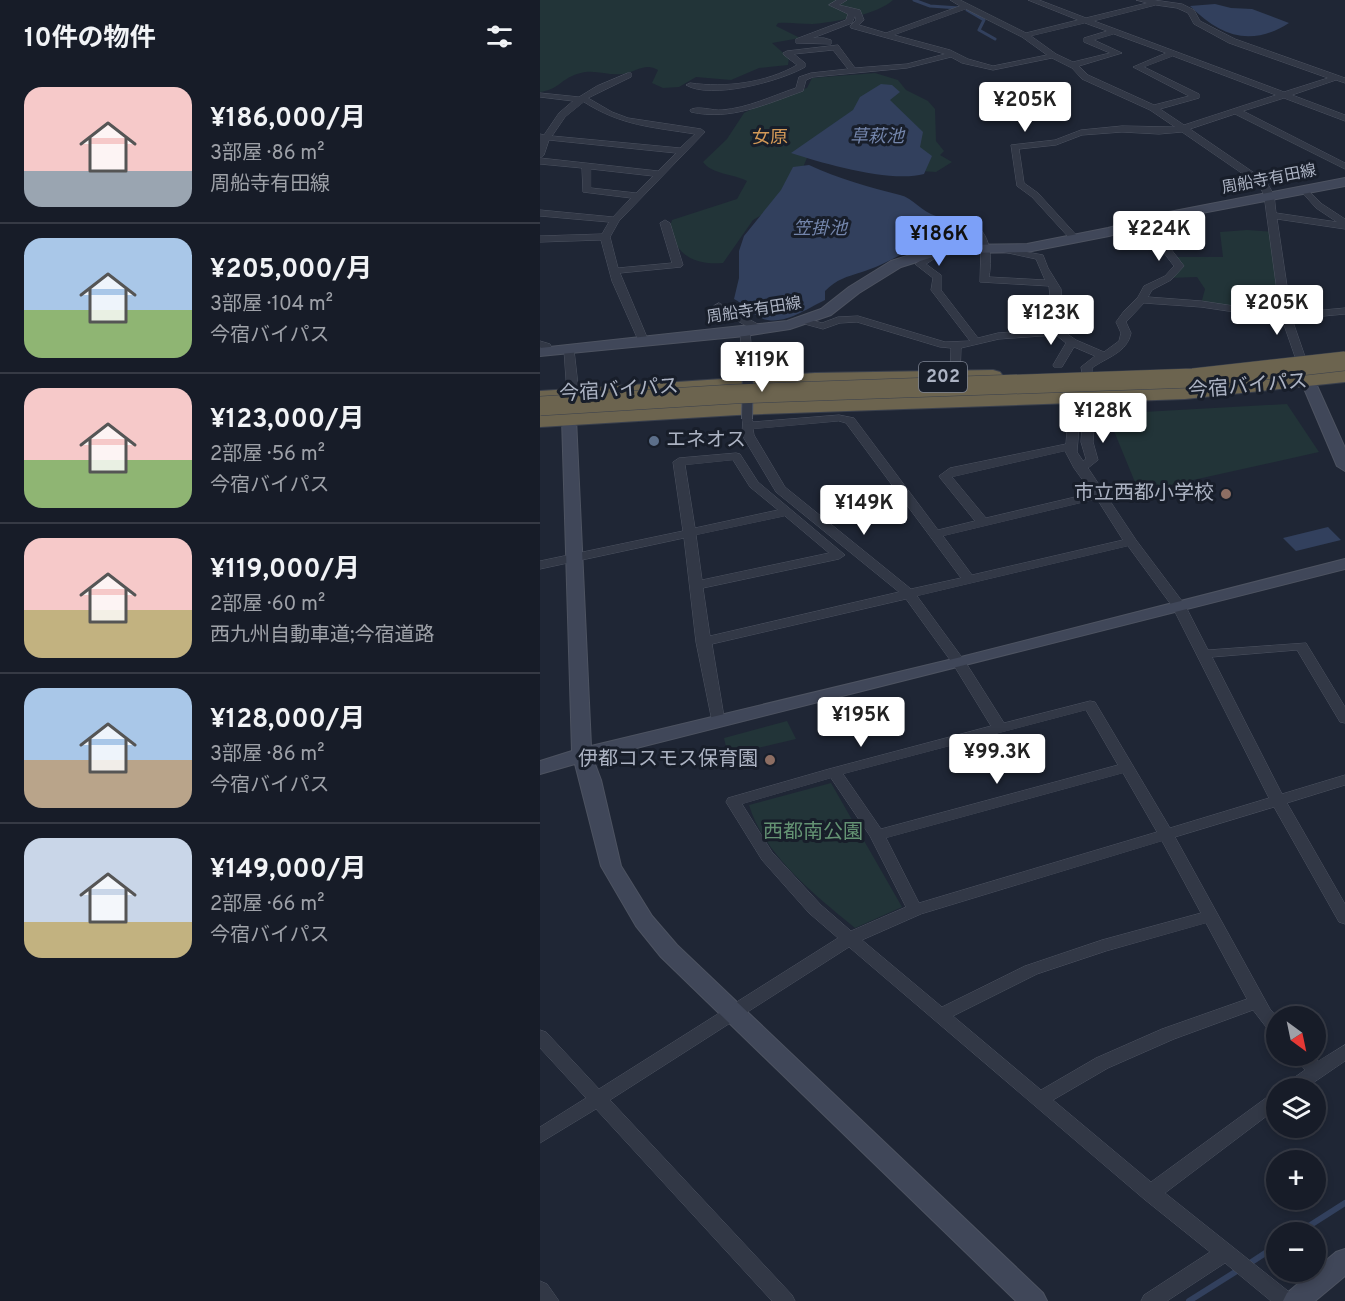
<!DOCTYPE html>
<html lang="ja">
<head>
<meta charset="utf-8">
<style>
	:root { --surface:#171c28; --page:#202530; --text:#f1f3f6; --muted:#9ea1a8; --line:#363a45; --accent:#7ca0f8 }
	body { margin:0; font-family:Overpass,"Noto Sans JP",sans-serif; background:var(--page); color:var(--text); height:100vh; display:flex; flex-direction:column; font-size:22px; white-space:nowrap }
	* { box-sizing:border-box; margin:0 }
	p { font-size:20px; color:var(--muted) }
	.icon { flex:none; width:33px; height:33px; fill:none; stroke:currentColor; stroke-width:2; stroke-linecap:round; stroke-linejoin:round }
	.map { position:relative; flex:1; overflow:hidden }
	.sheet { display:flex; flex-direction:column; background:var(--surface); width:540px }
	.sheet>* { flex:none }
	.needle { width:39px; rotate:147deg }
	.controls { position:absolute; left:726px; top:1006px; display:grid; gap:12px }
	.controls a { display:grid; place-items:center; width:60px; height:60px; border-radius:50%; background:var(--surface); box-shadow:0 3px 9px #0003,0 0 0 2px var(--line); font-size:30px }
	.price { position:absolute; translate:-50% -51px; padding:0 14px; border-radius:6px; background:#fff; color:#222; font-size:20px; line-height:39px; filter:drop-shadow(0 2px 3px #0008) }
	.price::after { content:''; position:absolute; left:50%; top:36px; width:18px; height:14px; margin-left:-9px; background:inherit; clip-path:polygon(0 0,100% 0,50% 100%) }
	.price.on { background:var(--accent); color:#111 }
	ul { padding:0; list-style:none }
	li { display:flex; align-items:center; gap:18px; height:150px; padding:0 24px }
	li+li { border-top:2px solid var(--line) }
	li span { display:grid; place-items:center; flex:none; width:168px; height:120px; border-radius:18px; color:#555 }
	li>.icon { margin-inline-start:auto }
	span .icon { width:72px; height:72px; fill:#fffc; stroke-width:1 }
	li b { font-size:26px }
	h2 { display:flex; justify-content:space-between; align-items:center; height:72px; padding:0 24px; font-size:26px }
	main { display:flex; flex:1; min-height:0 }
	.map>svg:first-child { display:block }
	.green { fill:#223438 }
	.water { fill:#32405d }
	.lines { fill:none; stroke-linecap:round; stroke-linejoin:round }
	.stream-far1 { stroke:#32405d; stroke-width:3 }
	.stream { stroke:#32405d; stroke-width:6 }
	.street-casing { stroke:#4d5361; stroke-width:1 }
	.secondary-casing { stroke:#4d5361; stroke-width:2 }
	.highway-casing { stroke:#3a404d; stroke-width:2 }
	.street { fill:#323846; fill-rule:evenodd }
	.secondary { fill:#404759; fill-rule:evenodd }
	.highway { fill:#6c644f; fill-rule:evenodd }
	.street-bridge-casing { stroke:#4d5361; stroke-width:12; stroke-linecap:butt }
	.highway-bridge-casing { stroke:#3a404d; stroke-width:20; stroke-linecap:butt }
	.street-bridge { stroke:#323846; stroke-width:10 }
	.highway-bridge { stroke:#6c644f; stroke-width:19 }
	.service-dot { fill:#5c6f8a; stroke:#181e2a; stroke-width:2 }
	.education-dot { fill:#8d6e63; stroke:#181e2a; stroke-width:2 }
	.labels { text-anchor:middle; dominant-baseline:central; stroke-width:6; stroke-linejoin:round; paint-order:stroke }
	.far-street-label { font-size:16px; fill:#acb3c3; stroke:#181e2a }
	.far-water-label { font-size:18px; font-style:italic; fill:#7486ac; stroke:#181e2a }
	.far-quarter-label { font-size:18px; fill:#d39957; stroke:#181e2a }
	.shield { fill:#181e2a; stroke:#808695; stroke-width:1.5 }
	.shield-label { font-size:18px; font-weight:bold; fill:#acb3c3 }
	.street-label { font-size:20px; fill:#acb3c3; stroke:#181e2a }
	.poi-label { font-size:20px; fill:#acb3c3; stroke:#181e2a; text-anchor:end }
	.park-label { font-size:20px; fill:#649373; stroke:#181e2a }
</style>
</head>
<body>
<main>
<section class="sheet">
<h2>10件の物件<svg class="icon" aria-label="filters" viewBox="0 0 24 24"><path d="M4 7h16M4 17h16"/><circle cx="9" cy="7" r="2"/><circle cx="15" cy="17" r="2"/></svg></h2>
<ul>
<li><span style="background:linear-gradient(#f6c9c9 70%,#9aa5b1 0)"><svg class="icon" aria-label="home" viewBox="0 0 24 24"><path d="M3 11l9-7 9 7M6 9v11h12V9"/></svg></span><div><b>¥186,000/月</b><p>3部屋 · 86 m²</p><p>周船寺有田線</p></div></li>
<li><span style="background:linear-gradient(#a9c7e8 60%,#8fb573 0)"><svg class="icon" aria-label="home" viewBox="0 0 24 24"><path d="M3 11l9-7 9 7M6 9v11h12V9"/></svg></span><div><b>¥205,000/月</b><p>3部屋 · 104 m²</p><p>今宿バイパス</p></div></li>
<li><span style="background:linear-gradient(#f6c9c9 60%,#8fb573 0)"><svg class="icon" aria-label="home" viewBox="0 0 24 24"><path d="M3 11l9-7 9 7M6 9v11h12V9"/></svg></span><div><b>¥123,000/月</b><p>2部屋 · 56 m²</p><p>今宿バイパス</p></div></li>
<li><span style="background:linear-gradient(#f6c9c9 60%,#c2b280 0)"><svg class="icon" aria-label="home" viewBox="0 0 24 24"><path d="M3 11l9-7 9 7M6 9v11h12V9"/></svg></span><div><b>¥119,000/月</b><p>2部屋 · 60 m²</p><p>西九州自動車道;今宿道路</p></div></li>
<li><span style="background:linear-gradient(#a9c7e8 60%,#b9a48a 0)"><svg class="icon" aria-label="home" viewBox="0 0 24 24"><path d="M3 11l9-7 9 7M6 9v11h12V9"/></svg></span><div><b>¥128,000/月</b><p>3部屋 · 86 m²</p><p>今宿バイパス</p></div></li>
<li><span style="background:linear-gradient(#c9d6e8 70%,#c2b280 0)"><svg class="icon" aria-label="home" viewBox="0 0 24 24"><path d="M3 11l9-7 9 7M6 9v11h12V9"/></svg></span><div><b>¥149,000/月</b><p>2部屋 · 66 m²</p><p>今宿バイパス</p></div></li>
</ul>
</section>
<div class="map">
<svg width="805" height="1301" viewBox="0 0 805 1301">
	<rect width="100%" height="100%" fill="#1f2635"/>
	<!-- green -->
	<path class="green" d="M0 0H353C339 14 292 23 272 24 260 24 250 22 238 23L236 26 260 38 232 43 249 58 248 65 219 68 191 80 156 77 139 87 123 88 112 83 118 70C106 62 95 72 83 74 66 76 54 68 37 74 21 79 18 90 0 92Z
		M335 73 358 80 366 90 388 101 395 109 396 141 404 151 400 155 412 162 396 172 380 171 317 111 272 146 261 172 233 208 213 220 183 263C155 265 139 257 129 230L132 220 197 199 207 181C192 173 173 175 163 162L187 139 204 113 236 97 267 88 272 78Z
		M707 230 734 232 746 317 661 304 665 289 657 277 628 278 639 266 632 257H683L680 232Z
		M747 404 779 452 599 492 567 414Z
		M247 721 256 739 188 755 184 738Z
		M291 783 362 907 315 928C276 896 224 855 209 805Z"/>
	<!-- water -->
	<path class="water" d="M675 4 691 8 712 9 749 23C711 47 681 37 650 6Z
		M341 84 352 85 360 92 350 100 383 132 380 147 392 156 384 174C351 183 285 164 251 153L313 110 320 97Z
		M269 165C299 179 329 187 360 195 373 198 382 212 396 216L399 228C382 244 345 265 322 272 306 277 297 279 285 291V300C266 309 242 327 221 318 211 313 204 304 194 299L199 278V251L204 236 241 190 253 167Z
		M788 527 801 540 756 551 743 538Z"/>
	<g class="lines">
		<!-- stream-far1 -->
		<path class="stream-far1" d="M374 0 390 6 419 8
			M427 10 444 20 439 30 455 39"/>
		<!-- stream -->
		<path class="stream" d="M758 1233 805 1203
			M707 1265 736 1246
			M649 1301 700 1269"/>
		<!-- street casing -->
		<g class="street-casing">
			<path id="street" d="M297 0H307L299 5 320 10 324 20 319 25 346 33 420 6 410 0H420L486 33 538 20 488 0H499L546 18 607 3 596 0H614L642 4 654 10 660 21 695 39 805 78V83L796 80 752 95 805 115V121L744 98 703 111 805 163V169L695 114 650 129 726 181 734 195 736 213 797 222 776 208 760 190 765 187 782 204 805 219V229L737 219 751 313 805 308V314L752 319 771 374 770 376 766 377 761 374 742 319 661 307 604 303 586 322 591 333C587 353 567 357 552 368V373L547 376 542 373 541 367 555 356 534 347 522 367H514L513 365 526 343 516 335 459 339 421 348 420 377 415 380 410 377 411 348 400 347 317 322 300 323 283 329 261 323 260 321 265 318 282 323 298 317 318 316 405 342 430 341 391 290 393 278 375 264 400 248 405 251 403 253 386 264 401 275V290L438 338 458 333 513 329 509 286 440 282 441 246 436 235 419 221 424 218C450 228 453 253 449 277L505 280 496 259 459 251V247L503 255 508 268 521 289 523 331 536 340 564 352 579 341 581 333 576 322 584 311 598 297 604 286 625 276 634 266 617 244 619 217 624 214 629 217 627 244 644 266 631 280 612 290 608 297 661 301 740 313 724 195 719 185 642 132 619 134 582 132 542 135 516 145 479 149 484 183 498 193 538 237V241H532L492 197 477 186 471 145 515 140 541 130 582 126 635 127 610 110 542 79 532 68 512 58 453 70 422 63 411 57 367 68 273 77 266 80 263 91C226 104 191 121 151 112L150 110C157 105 173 111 182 110 208 108 232 96 256 88L259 77 271 73 308 69 293 50 254 54 265 63V67C241 81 171 100 146 85L150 83C185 88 226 83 257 65L244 55 243 53 247 51 298 45 315 68 367 64 405 54 311 28 310 26 316 20 315 16 312 23 273 38H284L291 40V44L256 43V39L306 20 308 14 289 5ZM616 5 637 8 648 13 654 24 689 43 788 78 744 92 554 21ZM426 9 482 37 507 55 453 66 428 59 410 50 354 35ZM545 23 567 31 544 38V42L570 53 533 62 516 54 491 36ZM574 34 626 53 593 67 649 96 614 105 548 75 539 66 582 53 554 40ZM633 56 736 95 644 125 620 109 659 98V94L604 67Z
				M88 73H91V77L48 98 72 112 88 118 161 129 165 132 79 221 70 237 78 268 132 263 120 223 125 220 130 223 143 265 141 267 80 273 109 342 104 345 99 342 72 281 61 240 0 242V236L62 234 69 222 0 216V210L73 217 91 198 43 192 42 168 0 164V158L118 171 136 153 9 140 4 155 0 158V134L4 135 19 113 33 101 0 97V93L39 97 57 86ZM44 102C82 126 112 127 155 134L140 148 12 136 25 117ZM51 169 113 176 96 193 51 188Z
				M179 303 225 328 226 330 221 333 217 332 175 308 174 306Z
				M205 329 210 332 213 367 208 370 203 367 200 332Z
				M0 341 10 344 13 351 12 353H4L0 347Z
				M29 347 34 350 39 394 37 407 31 410 25 407 27 394 24 350Z
				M550 394 556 397 553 442 558 460 548 468 596 540 645 605 668 650 766 643 805 707V723L800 722 757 650 672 657 742 794 805 775V785L747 803 805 904V924L799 922 734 807 635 837 730 1009 737 1017 736 1033 730 1032 713 1010 634 1039 568 1068 513 1100 611 1182 730 1095 736 1093V1109L625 1193 753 1295 756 1301H731L685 1263 627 1301H601L604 1295 670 1252 604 1199 309 947 70 1100 252 1295 255 1301H232L56 1109 0 1143V1127L46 1098 0 1048V1030L6 1032 59 1089 298 938 269 913 222 860 186 802 188 798 289 769 451 726 413 664 366 599 172 644 185 723 178 727 173 726 156 642 144 538 0 569V561L143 531 133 462 139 458 196 453 200 454 218 482 305 555 299 559 163 588 170 636 359 592 236 492 202 435 203 417H211L213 422 299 415 314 418 398 530 435 521 401 479 399 476 410 468 526 444 529 401 535 398 541 401 537 452 543 461 546 459 541 442 544 397ZM299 421 306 423 421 578 371 589 245 487 214 435 213 429ZM525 451 534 468 552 493 446 518 412 477ZM193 460 210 487 238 510 155 528 145 465ZM557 499 583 540 432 575 403 536ZM245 516 289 553 162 580 156 535ZM588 546 632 606 729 798 630 828 555 702 550 701 464 723 426 663 377 596ZM546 710 578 765 341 829 303 774ZM583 773 617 832 379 903 346 838ZM291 778 330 836 366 907 311 931 281 905 232 852 202 804ZM622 841 661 913 562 940 485 966 402 1007 322 940 381 914ZM666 923 707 999 622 1029 556 1058 501 1090 413 1016 497 974 566 951Z
				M805 1045V1061L764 1089H742L745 1084 765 1070 754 1056H774L778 1061Z
				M0 1281 7 1284 19 1301H0Z"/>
		</g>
		<!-- secondary casing -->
		<g class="secondary-casing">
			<path id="secondary" d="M805 178V186L625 220 569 236 487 252 416 253 393 257 361 267 319 293 291 315 250 329 205 336 0 356V348L247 321 281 309 309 287 351 261 386 250 416 245 487 244 568 228 624 213Z
				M767 375 774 379 805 448V471L797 466 760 379Z
				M29 414 36 418 51 746 417 658 805 559V569L53 759 61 780 81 866 112 916 137 945 503 1293 507 1301H476L121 957 96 926 61 866 35 764 0 774V761L32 751 22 418Z
				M805 1249V1276L775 1301H743L747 1293 772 1272H776V1269L796 1252Z"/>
		</g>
		<!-- highway casing -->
		<g class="highway-casing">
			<path id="highway" d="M453 370 460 372 463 376 460 380 275 385 0 403V391L275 373Z
				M805 370V382L645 399 197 415 0 427V415L197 403 645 387Z"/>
		</g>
		<!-- street -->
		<use href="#street" class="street"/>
		<!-- secondary -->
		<use href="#secondary" class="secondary"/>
		<!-- highway -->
		<use href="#highway" class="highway"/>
		<!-- street-bridge casing -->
		<g class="street-bridge-casing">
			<path id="street-bridge" d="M207 419 208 367"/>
		</g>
		<!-- highway-bridge casing -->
		<g class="highway-bridge-casing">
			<path id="highway-bridge" d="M0 406 194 394 653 378 805 361"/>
		</g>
		<!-- street-bridge -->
		<use href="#street-bridge" class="street-bridge"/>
		<!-- highway-bridge -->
		<use href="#highway-bridge" class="highway-bridge"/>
	</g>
	<!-- markers -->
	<circle class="service-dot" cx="114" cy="441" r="6"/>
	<g class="education-dot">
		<circle cx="686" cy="494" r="6"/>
		<circle cx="230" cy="760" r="6"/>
	</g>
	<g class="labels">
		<!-- far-street labels -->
		<g class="far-street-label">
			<text transform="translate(729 180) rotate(-11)">周船寺有田線</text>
			<text transform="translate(214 311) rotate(-9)">周船寺有田線</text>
		</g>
		<!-- far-water labels -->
		<g class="far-water-label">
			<text x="337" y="137">草萩池</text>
			<text x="280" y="229">笠掛池</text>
		</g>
		<!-- far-quarter labels -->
		<g class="far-quarter-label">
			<text x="230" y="138">女原</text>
		</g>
		<!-- shield labels -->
		<rect class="shield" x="379" y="362" width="48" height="30" rx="4.5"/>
		<g class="shield-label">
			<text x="403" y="377">202</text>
		</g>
		<!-- street labels -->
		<g class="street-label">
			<text transform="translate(708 387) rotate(-5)">今宿バイパス</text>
			<text transform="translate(79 391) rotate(-4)">今宿バイパス</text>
		</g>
		<!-- poi labels -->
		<g class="poi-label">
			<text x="126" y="441" text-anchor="start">エネオス</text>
			<text x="674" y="494">市立西都小学校</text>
			<text x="218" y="760">伊都コスモス保育園</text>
		</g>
		<!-- park labels -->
		<g class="park-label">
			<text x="273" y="833">西都南公園</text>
		</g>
	</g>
</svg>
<div class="controls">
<a><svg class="needle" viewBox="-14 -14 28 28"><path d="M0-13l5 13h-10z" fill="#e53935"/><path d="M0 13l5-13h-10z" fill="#9ea1a8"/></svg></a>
<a><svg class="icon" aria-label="layers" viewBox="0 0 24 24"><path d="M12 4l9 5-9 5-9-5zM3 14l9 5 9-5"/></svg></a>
<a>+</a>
<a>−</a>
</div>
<b class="price" style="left:485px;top:133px">¥205K</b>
<b class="price" style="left:619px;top:262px">¥224K</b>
<b class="price on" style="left:399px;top:267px">¥186K</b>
<b class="price" style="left:737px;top:336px">¥205K</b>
<b class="price" style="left:511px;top:346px">¥123K</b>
<b class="price" style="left:222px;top:393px">¥119K</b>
<b class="price" style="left:563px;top:444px">¥128K</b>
<b class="price" style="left:324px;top:536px">¥149K</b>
<b class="price" style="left:321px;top:748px">¥195K</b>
<b class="price" style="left:457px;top:785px">¥99.3K</b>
</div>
</main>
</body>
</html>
